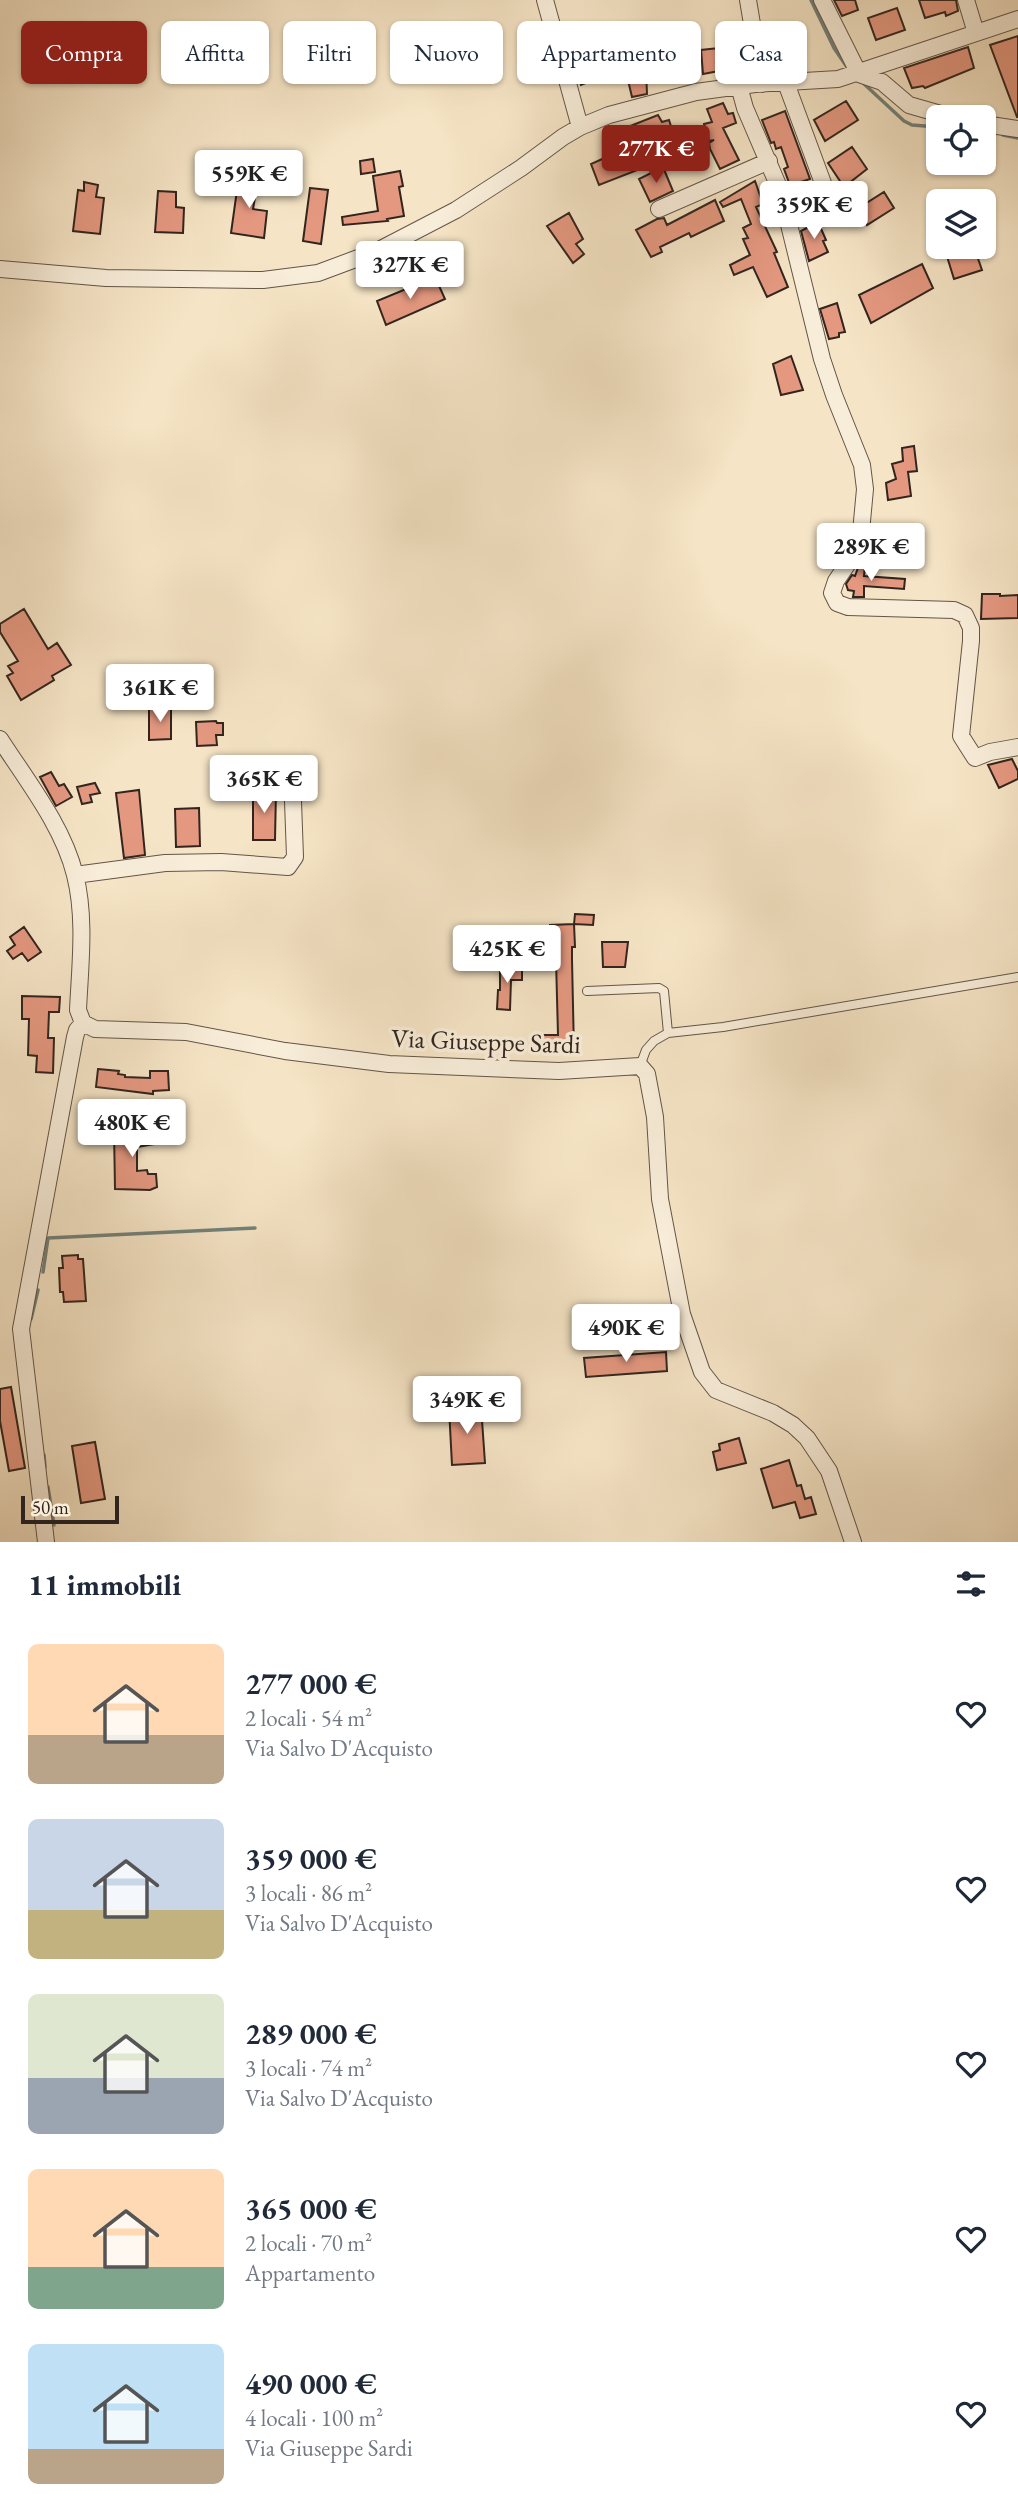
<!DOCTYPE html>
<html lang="it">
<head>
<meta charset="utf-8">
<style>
	:root { --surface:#fff; --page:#f6f6f7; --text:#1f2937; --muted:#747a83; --accent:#8f2418 }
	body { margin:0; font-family:"EB Garamond",serif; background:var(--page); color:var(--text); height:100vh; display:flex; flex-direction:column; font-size:26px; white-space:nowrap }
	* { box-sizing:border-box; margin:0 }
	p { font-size:23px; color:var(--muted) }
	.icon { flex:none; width:38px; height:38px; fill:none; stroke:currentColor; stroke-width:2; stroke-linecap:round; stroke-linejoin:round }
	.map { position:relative; height:1542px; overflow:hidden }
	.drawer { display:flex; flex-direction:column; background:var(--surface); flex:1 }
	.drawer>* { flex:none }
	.banner { position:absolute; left:21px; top:21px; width:976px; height:63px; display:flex; gap:14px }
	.buttons { position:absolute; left:926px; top:105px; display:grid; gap:14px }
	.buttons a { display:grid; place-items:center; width:70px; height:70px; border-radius:10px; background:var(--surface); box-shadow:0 2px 5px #0004; font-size:35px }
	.scale { position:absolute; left:21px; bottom:18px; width:98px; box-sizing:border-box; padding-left:7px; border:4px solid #32251e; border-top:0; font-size:19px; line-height:24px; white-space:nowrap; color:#32251e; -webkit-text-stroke:5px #f8edd9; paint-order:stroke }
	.price { position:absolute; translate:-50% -60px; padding:0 16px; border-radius:7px; background:#fff; color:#222; font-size:23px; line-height:46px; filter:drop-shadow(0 2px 4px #0008) }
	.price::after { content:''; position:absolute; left:50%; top:42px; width:21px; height:16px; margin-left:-10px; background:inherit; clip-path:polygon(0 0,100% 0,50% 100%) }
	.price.current { background:var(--accent); color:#fff }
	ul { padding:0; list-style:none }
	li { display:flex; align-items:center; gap:21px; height:175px; padding:0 28px }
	li span { display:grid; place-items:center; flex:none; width:196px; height:140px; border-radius:10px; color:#555 }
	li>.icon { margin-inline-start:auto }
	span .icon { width:84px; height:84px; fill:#fffc; stroke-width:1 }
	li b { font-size:30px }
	h2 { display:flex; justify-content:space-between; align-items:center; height:84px; padding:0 28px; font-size:30px }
	.chip { padding:0 24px; border-radius:10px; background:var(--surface); box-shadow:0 2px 5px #0004; font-size:24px; line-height:63px }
	.chip.current { background:var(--accent); color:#fff }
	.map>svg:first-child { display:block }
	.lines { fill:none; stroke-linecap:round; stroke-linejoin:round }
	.stream { stroke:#72817a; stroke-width:3.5 }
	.building { fill:#e49880; stroke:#32251e; stroke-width:2 }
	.lane-casing { stroke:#635548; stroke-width:10 }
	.street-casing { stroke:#635548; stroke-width:18 }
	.lane { stroke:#f8edd9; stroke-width:8 }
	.street { stroke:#f8edd9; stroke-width:16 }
	.labels { text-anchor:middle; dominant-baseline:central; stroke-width:7; stroke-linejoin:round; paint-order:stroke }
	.street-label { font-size:26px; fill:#32251e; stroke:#f8edd9 }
</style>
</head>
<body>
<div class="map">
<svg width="1018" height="1542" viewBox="0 0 1018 1542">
	<rect width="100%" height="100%" fill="#f5e4c5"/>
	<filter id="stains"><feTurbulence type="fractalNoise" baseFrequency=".00286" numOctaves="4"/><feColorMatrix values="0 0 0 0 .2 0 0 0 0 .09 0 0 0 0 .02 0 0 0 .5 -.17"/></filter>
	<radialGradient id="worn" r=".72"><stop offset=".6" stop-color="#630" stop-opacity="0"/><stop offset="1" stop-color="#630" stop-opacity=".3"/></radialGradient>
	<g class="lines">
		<!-- stream -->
		<path class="stream" d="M811 0 834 48 849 70
			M862 82 904 121 912 125 938 127
			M1003 135 1018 138
			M43 1272 48 1238 255 1228
			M31 1319 38 1290
			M44 1455 45 1467
			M48 1487 54 1525"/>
	</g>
	<!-- building -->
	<path class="building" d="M834 0H855L858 10 842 16Z
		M919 0H956L958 11 946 16 945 12 925 18Z
		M897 8 905 30 876 40 868 18Z
		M651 31 657 67 646 70 647 94 632 97 618 38Z
		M695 34 697 51 686 52 684 35Z
		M1018 36V117H1017L990 45Z
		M728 47V59L716 64 719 71 703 74 701 50Z
		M968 47 974 68 925 88 923 86 912 88 904 68Z
		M587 66 591 81 581 85 577 69Z
		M846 101 858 120 825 141 814 120Z
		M723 103 728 114 733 113 736 123 723 128 739 160 720 169 710 149 709 143 714 140 709 141 704 124 712 122 707 109Z
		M785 111 810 179 801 182 804 192 794 196 784 169 788 167 781 147 776 149 774 142 771 143 762 120Z
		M658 115 662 122 669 120 676 142 655 149 656 152 636 158 640 169 599 185 591 164 609 156 611 163 630 154 620 130Z
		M852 147 867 169 844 187 828 163Z
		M373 159 375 172 361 174 360 161Z
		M663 167 673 191 650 202 639 179Z
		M400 171 403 186 399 187 404 216 387 219 388 221 343 225 342 217 378 211 373 176Z
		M245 172 259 175 253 209 267 211 264 238 231 233 237 190 242 191Z
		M755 181 763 204 756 207 777 252 774 253 788 287 767 297 753 267 734 275 730 265 750 255 743 239 748 238 743 228 751 224 741 199 723 207 720 202Z
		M84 182 98 185 96 197 104 198 100 234 73 231 78 190 84 191Z
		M310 188 328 190 321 244 303 241Z
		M158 191 176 192V207L184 208 183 233 155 232Z
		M884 192 894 208 867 225 857 209Z
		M715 200 724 221 691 237 689 233 660 247 662 252 651 257 636 230 657 219 664 218 667 225Z
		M569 213 583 239 576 244 584 254 573 263 547 226Z
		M818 222 826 240 823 241 828 252 809 261 801 231Z
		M956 247H974L982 270 954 279 945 250Z
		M922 264 933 288 871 323 859 295Z
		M435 277 445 299 386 325 377 301Z
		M837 303 845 332 839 333V337L829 339 820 309Z
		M791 356 803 390 781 395 773 364Z
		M914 446 917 471 908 472 911 496 888 500 886 483 896 479 892 464 903 461 902 448Z
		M859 565 865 566 864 576 905 579 904 589 864 586V597H853L854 591 848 590 846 584 852 575 855 576Z
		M982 594H1000V596L1018 595V618L981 619Z
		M24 609 48 649 57 643 71 665 52 676 54 680 21 700 7 676 13 673 8 666 18 661 0 632V624Z
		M171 708V739L149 740V709Z
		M216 721 217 723H223V735H216L217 745 197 746 196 722Z
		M1012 759 1018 771V779L999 788 988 765Z
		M51 772 59 786 64 784 72 797 56 806 40 777Z
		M95 783 100 793 90 795 92 802 82 804 77 787Z
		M139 790 145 855 124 858 116 793Z
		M253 790H276L275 840H253Z
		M199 808 200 846 176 847 175 809Z
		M575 914 594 915 593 925 574 924 575 947H572V960L574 1051H557V1046H540V1035H558L556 960H552L550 925 574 924Z
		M24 927 41 952 28 961 22 953 13 959 7 951 15 945 10 937Z
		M602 942H628L625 967H603Z
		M500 966H522V980H511L510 1010 497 1009 498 990H500Z
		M22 996 60 997 59 1012H49L48 1038H54L53 1073 36 1072 37 1056 28 1055 29 1019H22Z
		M98 1069 119 1071 118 1074 125 1075V1077L150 1078V1071H168L169 1090 153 1091V1094L96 1087Z
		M125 1128H154L155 1144 137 1147V1171L147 1170 148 1174H156L157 1187 150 1190 115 1189 114 1130Z
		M78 1255V1259H83L86 1301 64 1302 63 1292H60L59 1268H63L62 1256Z
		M666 1352 667 1371 586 1377 584 1358Z
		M11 1387 25 1468 9 1471 0 1421V1389Z
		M481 1406 485 1463 452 1465 449 1408Z
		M739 1438 746 1463 717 1470 713 1452 720 1450 719 1444Z
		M95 1442 105 1499 81 1503 72 1446Z
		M789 1460 797 1486 801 1485 805 1499 811 1497 816 1514 800 1518 795 1502 773 1508 761 1469Z"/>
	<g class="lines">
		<!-- lane casing -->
		<g class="lane-casing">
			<path id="lane" d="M587 991 659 988 664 991 668 1033
				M640 1066 646 1050 654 1041 668 1033 723 1027 1018 977"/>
		</g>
		<!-- street casing -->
		<g class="street-casing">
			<path id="street" d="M545 0 580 127
				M748 0 762 84
				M822 0 859 74
				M966 0 976 33
				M859 74 882 82 909 105 951 117
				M786 83 830 202
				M739 86 745 108 781 192 822 359 834 395 862 465 865 489 861 532 855 553 836 581 832 593 837 603 848 607 954 610 965 615 971 628V641L961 736 975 758 990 752 1018 747
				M984 124 1018 129
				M659 209 769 161
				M0 269 106 278 263 280 318 273 377 251 456 210 521 168 563 137 580 127 609 115 696 92 755 84 838 79 1018 19
				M0 739C27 781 63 826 75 875 86 918 80 966 78 1010L83 1023 95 1029 186 1032 285 1051 389 1064 559 1071 640 1066 647 1074 655 1117 660 1199 682 1314 702 1372 716 1390 773 1413 793 1425 807 1438 829 1471 853 1542
				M75 875 165 863 221 862 288 867 295 857 293 801
				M46 1542 21 1329 75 1037 77 1030 83 1023"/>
		</g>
		<!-- lane -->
		<use href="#lane" class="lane"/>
		<!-- street -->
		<use href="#street" class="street"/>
	</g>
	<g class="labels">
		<!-- street labels -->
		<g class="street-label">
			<text transform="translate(486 1041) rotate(2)">Via Giuseppe Sardi</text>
		</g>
	</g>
	<rect width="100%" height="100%" filter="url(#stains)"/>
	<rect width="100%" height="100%" fill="url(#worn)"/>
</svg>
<div class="buttons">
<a><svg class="icon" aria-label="locate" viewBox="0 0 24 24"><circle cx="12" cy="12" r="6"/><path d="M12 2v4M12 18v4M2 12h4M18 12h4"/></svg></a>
<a><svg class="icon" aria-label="layers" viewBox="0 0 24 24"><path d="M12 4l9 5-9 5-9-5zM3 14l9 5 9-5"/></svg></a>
</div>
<div class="scale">50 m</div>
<b class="price current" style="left:656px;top:185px">277K €</b>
<b class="price" style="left:249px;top:210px">559K €</b>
<b class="price" style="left:814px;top:241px">359K €</b>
<b class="price" style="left:410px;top:301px">327K €</b>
<b class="price" style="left:871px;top:583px">289K €</b>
<b class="price" style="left:160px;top:724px">361K €</b>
<b class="price" style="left:264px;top:815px">365K €</b>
<b class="price" style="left:507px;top:985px">425K €</b>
<b class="price" style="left:132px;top:1159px">480K €</b>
<b class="price" style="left:626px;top:1364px">490K €</b>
<b class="price" style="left:467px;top:1436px">349K €</b>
<div class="banner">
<a class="chip current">Compra</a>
<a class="chip">Affitta</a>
<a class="chip">Filtri</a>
<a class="chip">Nuovo</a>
<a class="chip">Appartamento</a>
<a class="chip">Casa</a>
</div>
</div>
<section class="drawer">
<h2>11 immobili<svg class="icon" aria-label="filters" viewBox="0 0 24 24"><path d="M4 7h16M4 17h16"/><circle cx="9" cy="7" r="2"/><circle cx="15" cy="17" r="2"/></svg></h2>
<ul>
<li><span style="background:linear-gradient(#ffd9b3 65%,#b9a48a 0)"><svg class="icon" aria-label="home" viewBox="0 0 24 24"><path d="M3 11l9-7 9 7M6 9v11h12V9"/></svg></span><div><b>277 000 €</b><p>2 locali · 54 m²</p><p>Via Salvo D'Acquisto</p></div><svg class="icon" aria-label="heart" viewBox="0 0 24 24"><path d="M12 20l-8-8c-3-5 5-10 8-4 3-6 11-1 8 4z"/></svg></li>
<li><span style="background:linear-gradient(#c9d6e8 65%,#c2b280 0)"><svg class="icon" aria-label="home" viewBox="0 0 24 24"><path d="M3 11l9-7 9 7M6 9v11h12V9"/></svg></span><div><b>359 000 €</b><p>3 locali · 86 m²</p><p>Via Salvo D'Acquisto</p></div><svg class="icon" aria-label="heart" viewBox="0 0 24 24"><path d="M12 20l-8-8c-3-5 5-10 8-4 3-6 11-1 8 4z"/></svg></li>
<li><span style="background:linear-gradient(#dfe7d0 60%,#9aa5b1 0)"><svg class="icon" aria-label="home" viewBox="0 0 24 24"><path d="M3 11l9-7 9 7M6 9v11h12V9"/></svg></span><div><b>289 000 €</b><p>3 locali · 74 m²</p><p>Via Salvo D'Acquisto</p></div><svg class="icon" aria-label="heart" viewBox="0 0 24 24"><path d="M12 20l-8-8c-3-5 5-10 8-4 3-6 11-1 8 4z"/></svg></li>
<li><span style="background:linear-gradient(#ffd9b3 70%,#7fa58c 0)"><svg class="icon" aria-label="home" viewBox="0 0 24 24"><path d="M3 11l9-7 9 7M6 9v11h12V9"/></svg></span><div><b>365 000 €</b><p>2 locali · 70 m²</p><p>Appartamento</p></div><svg class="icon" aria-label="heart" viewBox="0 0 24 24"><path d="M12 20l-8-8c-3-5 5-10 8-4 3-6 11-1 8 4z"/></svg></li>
<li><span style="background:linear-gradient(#bfe0f5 75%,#b9a48a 0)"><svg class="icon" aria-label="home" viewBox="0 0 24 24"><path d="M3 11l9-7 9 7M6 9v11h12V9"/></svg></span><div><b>490 000 €</b><p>4 locali · 100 m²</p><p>Via Giuseppe Sardi</p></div><svg class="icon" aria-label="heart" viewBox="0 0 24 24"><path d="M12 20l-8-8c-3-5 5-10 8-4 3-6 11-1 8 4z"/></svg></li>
</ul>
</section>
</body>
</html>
